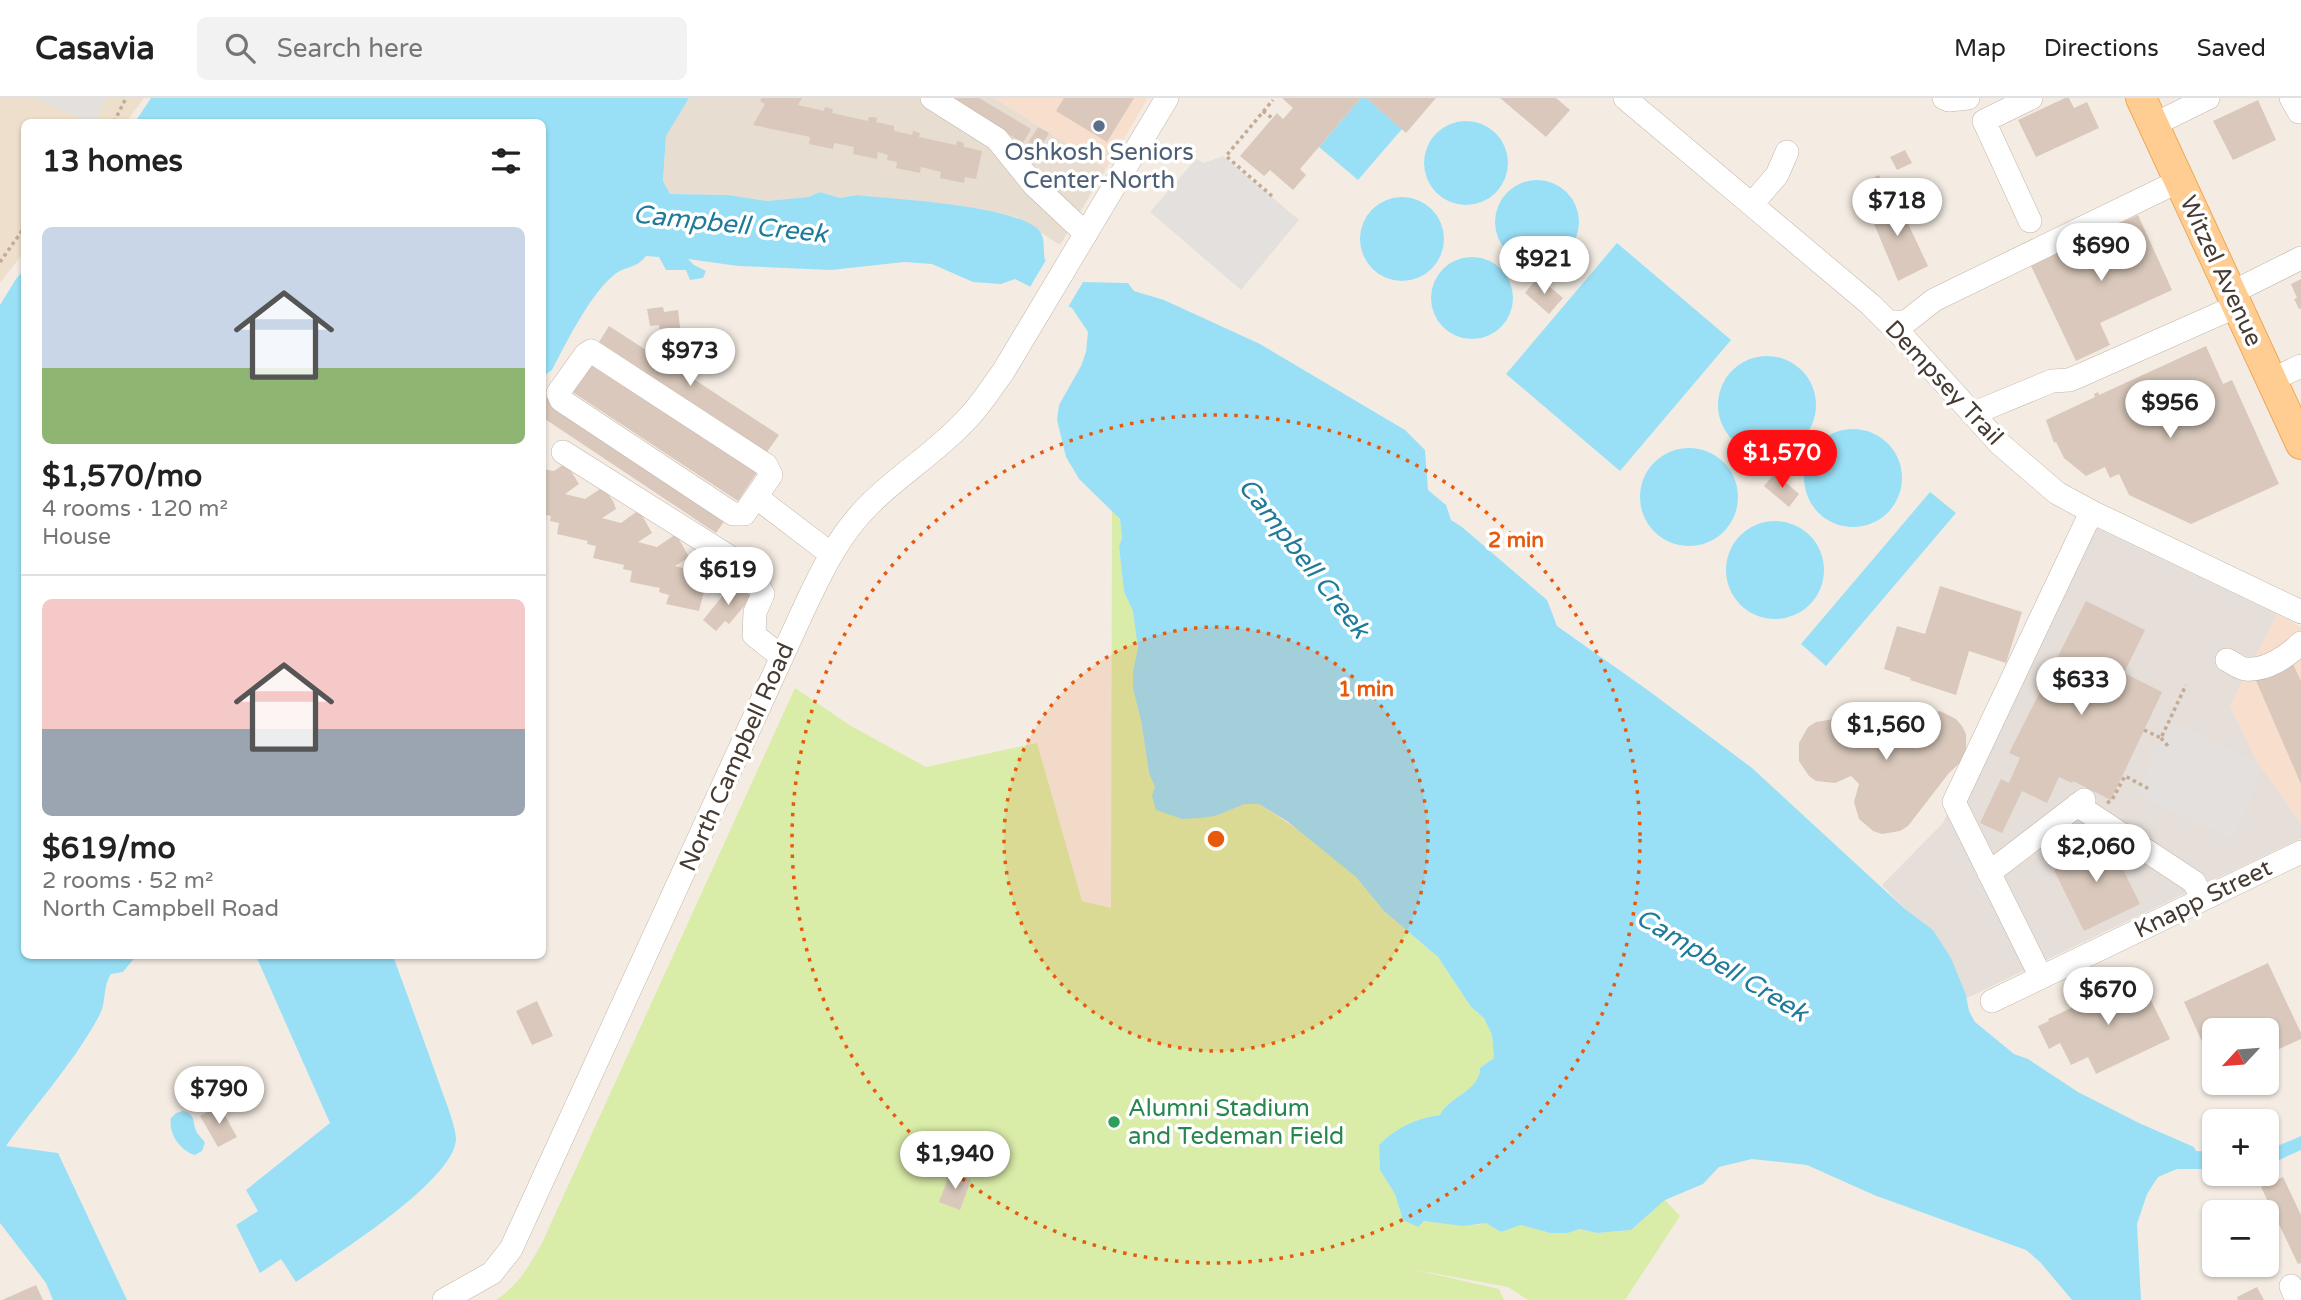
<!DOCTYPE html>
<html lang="en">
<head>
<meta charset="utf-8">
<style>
	:root { --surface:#fff; --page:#f2f2f2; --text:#222; --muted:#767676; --line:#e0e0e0; --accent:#ff0f13 }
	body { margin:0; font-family:"Varela Round",sans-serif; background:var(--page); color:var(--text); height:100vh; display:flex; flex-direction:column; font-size:26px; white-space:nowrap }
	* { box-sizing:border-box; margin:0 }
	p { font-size:23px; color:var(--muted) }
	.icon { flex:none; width:38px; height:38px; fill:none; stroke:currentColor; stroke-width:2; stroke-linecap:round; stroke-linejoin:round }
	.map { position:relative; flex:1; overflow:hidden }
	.details { position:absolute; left:21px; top:21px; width:525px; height:840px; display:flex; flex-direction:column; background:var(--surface); border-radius:10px; box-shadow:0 2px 5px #0004 }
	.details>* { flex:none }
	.needle { width:46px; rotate:244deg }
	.fabs { position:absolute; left:2202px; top:920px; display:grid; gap:14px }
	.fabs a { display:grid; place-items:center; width:77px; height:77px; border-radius:10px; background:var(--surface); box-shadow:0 2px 5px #0004; font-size:35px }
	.price { position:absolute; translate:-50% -60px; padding:0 16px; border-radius:24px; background:#fff; color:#222; font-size:23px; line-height:46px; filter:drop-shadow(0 2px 4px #0008) }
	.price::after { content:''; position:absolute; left:50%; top:42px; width:21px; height:16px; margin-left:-10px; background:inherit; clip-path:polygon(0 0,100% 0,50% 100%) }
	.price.on { background:var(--accent); color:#fff }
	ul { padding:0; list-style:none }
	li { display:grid; align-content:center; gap:14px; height:371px; padding:0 21px }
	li+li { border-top:2px solid var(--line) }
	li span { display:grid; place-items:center; height:217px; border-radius:10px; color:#555 }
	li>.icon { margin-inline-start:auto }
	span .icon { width:126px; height:126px; fill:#fffc; stroke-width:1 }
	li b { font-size:30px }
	h2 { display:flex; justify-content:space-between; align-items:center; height:84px; padding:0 21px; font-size:30px }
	header { display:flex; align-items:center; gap:42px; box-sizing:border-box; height:98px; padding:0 35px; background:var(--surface); border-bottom:2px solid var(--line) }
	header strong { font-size:33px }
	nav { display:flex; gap:38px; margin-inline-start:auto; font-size:24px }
	.search { width:490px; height:63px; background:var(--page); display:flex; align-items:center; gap:18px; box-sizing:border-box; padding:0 24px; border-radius:10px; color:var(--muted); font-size:26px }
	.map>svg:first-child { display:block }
	.residential { fill:#e8ddd1 }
	.commercial { fill:#f8decc }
	.industrial { fill:#e5ded9 }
	.education { fill:#eedfcc }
	.green { fill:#d9eca8 }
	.parking { fill:#e4e0dd }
	.water { fill:#99e0f7 }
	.pier { fill:#f4ece3 }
	.building { fill:#d9c8bb }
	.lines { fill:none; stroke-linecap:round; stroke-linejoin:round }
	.minor-casing { stroke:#c3b5a8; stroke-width:24 }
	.major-casing { stroke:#efa756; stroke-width:32 }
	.path { stroke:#c3ab95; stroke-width:3.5; stroke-dasharray:3.5 3.5; stroke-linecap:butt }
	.minor { stroke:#fff; stroke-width:23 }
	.major { stroke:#ffcd91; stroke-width:30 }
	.ring { fill:none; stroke:#e8590c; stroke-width:3.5; stroke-dasharray:3.5 7 }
	.service-dot { fill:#5c6f8a; stroke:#fff; stroke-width:2.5 }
	.leisure-dot { fill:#2e9e5b; stroke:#fff; stroke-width:2.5 }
	.labels { text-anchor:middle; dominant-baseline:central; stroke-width:7; stroke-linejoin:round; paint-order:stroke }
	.service-label { font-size:24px; fill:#4e5e75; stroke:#fff }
	.street-label { font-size:24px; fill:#463b33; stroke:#fff }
	.leisure-label { font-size:24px; fill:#27864d; stroke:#fff; text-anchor:start }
	.water-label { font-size:26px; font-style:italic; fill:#1f7b9a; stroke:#fff }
	.centre { fill:#e8590c; stroke:#fff; stroke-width:3.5 }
	.ring-label { font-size:21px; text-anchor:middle; font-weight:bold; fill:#e8590c; stroke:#fff; stroke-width:7; stroke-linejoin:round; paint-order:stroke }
</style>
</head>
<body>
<header>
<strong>Casavia</strong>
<div class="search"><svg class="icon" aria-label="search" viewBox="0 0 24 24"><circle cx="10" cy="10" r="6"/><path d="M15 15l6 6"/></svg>Search here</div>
<nav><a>Map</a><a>Directions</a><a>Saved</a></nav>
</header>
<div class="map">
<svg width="2301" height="1202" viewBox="0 0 2301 1202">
	<rect width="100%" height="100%" fill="#f4ece3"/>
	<!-- residential -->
	<path class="residential" d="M689 0H995L1106 71 1060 147 1017 119 982 111 856 97 840 100 820 94 808 99 767 103 728 97 670 96 663 83 666 37Z"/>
	<!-- commercial -->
	<path class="commercial" d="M995 0H1148L1106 71Z
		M2277 516 2301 529V725L2257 664 2230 608Z"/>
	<!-- industrial -->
	<path class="industrial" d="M2086 425 2277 516 2230 608 2257 664 2301 725V740L1967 900 1933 832 1905 811 1882 787 1943 725Z"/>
	<!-- education -->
	<path class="education" d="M0 0H144L126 24H24V154L0 185Z"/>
	<!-- green -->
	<path class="green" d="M1112 413 1120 421 1122 440 1119 448 1124 494 1133 513 1137 532 1141 622 1149 675 1215 718 1245 706H1259L1313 742 1356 779 1384 813 1438 859 1471 909 1484 920 1492 937 1494 960 1480 970C1480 993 1448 999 1440 1017 1417 1020 1395 1030 1379 1047L1380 1072 1395 1096 1403 1122 1478 1127 1486 1124 1501 1134 1521 1127 1550 1135H1568L1580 1131 1597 1135 1631 1132 1665 1102 1680 1118 1625 1202H1528L1508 1189 1411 1171 1499 1191 1504 1202H496C519 1187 529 1168 542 1145L795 590 851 628 926 669 1037 645 1082 803 1111 810Z"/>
	<!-- parking -->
	<path class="parking" d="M33 0H106L95 24H89Z
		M1223 58 1299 122 1241 192 1150 114 1196 61 1204 65Z
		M2171 623 2257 664 2259 682 2232 741 2136 697Z"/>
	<!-- water -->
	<path class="water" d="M151 0H689L666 38 663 83 670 96 728 97 767 103 808 99 820 94 840 100 856 97C890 101 1024 107 1041 135 1045 143 1043 153 1045 162L1083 184 1128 185 1134 193 1164 202 1260 246 1405 332 1425 352 1428 392 1446 407 1451 422 1462 429 1547 502 1557 528 1649 593 1752 670 1905 811 1933 832 1951 860 1966 897 1969 913 1975 924 1986 933 2014 956 2028 961 2078 994 2139 1025 2194 1049 2196 1053 2214 1054V1071H2177L2158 1079 2147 1096 2137 1126 2141 1202H2072L2040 1164 2026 1152 1874 1097 1807 1067 1752 1061 1719 1069 1703 1086 1665 1102 1631 1132 1597 1135 1580 1131 1568 1135H1550L1521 1127 1501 1134 1486 1125 1463 1128 1424 1123 1418 1129 1403 1122 1395 1096 1380 1072 1379 1047C1395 1030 1417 1020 1440 1017 1448 999 1480 993 1480 970L1494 960 1492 937 1484 920 1471 909 1438 859 1384 813 1356 779 1287 723 1259 706H1245L1215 718 1199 720 1182 721 1156 712 1152 698 1155 689 1149 675 1141 622 1133 590V573L1138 550 1133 513 1124 494 1119 448 1122 440 1120 421 1079 381 1066 359 1057 322 1059 307 1081 268 1086 254 1088 234 1072 210 1015 181 1001 186 973 184 932 166 904 164 831 172 738 168 688 161 694 167 706 173 703 180 690 182 686 172H666L659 159 646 158C635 172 626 167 614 177 591 195 566 245 552 272L543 278 542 24H135Z
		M1361 0H1366L1402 31 1358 82 1319 49Z
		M1424 65a42 42 0 1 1 84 0a42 42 0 1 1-84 0Z
		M1495 124a42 42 0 1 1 84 0a42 42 0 1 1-84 0Z
		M1360 141a42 42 0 1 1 84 0a42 42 0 1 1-84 0Z
		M1617 145 1731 242 1620 373 1506 276Z
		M1431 200a41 41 0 1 1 82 0a41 41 0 1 1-82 0Z
		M24 172V858H136L123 874 111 876C102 890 107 904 99 918 75 963 36 1006 6 1048L58 1055 127 1202H53L46 1185 0 1125V207L16 181Z
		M1718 307a49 49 0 1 1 98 0a49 49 0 1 1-98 0Z
		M1804 380a49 49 0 1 1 98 0a49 49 0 1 1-98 0Z
		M1640 399a49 49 0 1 1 98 0a49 49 0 1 1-98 0Z
		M1930 394 1956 415 1826 568 1801 546Z
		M1726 472a49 49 0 1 1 98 0a49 49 0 1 1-98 0Z
		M256 858H393C408 898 422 938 437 979 442 994 455 1025 456 1040 457 1082 329 1161 296 1184L281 1161 260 1175 236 1127 258 1113 246 1092 330 1025Z
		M183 1013C198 1017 191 1026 198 1036 200 1039 203 1041 205 1045L202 1053 195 1057C180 1053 168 1035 171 1020L176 1015Z
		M2301 1038V1052L2266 1068V1053Z"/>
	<!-- pier -->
	<path class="pier" d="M1046 162 1083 184 1067 211 1030 189Z"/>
	<!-- building -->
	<path class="building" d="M762 0H802L798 7 824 13 825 9 833 11 832 15 868 23 869 19H873L877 20 876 24 894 28V33L912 37 913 33 920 35 919 39 956 47 957 43 964 45V49L982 53 976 81 965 79 964 85 940 80 941 74 921 69 920 75 896 70 897 64 887 62 888 57 878 54 877 61 853 56 854 49 834 45 833 51 809 46 810 39 753 27 765 6 760 3Z
		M948 0H979L1031 31 1023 45Z
		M1064 0H1134L1107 44 1056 13Z
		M1282 0H1361L1300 71 1306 77 1293 92 1270 72 1264 78 1240 58 1277 15 1283 21 1293 10Z
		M1366 0H1436L1406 35Z
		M1500 0H1556L1570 12 1546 39Z
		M2065 0H2069L2074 10 2087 4 2099 30 2036 59 2018 22Z
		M2258 2 2276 42 2233 62 2213 23Z
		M1038 29 1049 35 1036 56 1025 50Z
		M1905 52 1912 65 1897 72 1890 59Z
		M1879 77 1887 96 1871 103 1863 85Z
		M1894 96 1928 168 1898 183 1867 109Z
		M2138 117 2172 192 2100 225 2110 247 2076 263 2031 168Z
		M1538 179 1563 200 1549 216 1525 195Z
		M2301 181V210L2299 211 2294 201 2297 200 2291 186Z
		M663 209 664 214 678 212 681 237 660 235 659 227 650 228 647 211Z
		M609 228 666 265 674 253 696 267 689 278 779 337 767 354 599 244Z
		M2206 248 2223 286 2232 282 2279 386 2191 426 2129 397 2119 376 2110 380 2105 369 2086 378 2064 360 2056 344 2054 345 2046 322 2095 299 2094 296 2098 294 2099 297Z
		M589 258 760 370 738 403 568 291Z
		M544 298 727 419 716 435 542 319Z
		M566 365 579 386 565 396 585 401 603 389 613 403 616 411 602 420 621 425 639 412 652 435 638 444 657 449 676 436 689 459 675 468 694 473 712 461 725 483 708 494 704 493 699 513 666 506 669 497 659 494 660 490 630 484 632 473 623 471 624 467 593 460 596 448 587 446 588 443 557 436 559 425 550 423 551 418 542 416V371L554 373Z
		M1775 375 1799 396 1789 409 1764 388Z
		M734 484 752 499 729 526 725 523 716 533 703 522Z
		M1940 488 2022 514 2006 565 1969 553 1956 597 1910 582 1911 580 1884 571 1897 528 1925 536Z
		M2086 503 2145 532 2124 575 2162 594 2111 702 2073 683 2072 685 2059 679 2047 705 2022 693 2002 735 1980 725 2001 681 2009 685 2020 660 2009 655Z
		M2291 562 2301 583V686L2254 578Z
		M1940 613 1956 621 1962 628 1966 636V654L1963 662 1949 675 1908 728 1900 733 1882 736 1873 733 1859 721 1854 704 1859 686 1851 678 1835 685 1816 683 1809 678 1799 663V645L1808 629 1816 624 1834 621 1843 624Z
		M2105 740 2108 741 2140 806 2084 833 2054 772 2056 771 2054 765Z
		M2268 865 2301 935V941L2266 957V933H2214V970L2184 904Z
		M2139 878 2170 941 2096 976 2088 959 2071 967 2060 945 2049 951 2038 928 2049 923 2048 921Z
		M537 903 553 938 532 947 516 913Z
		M219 1007 237 1039 218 1049 200 1018Z
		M950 1075 971 1082 960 1112 939 1104Z
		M2283 1079 2301 1117V1165L2298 1166 2261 1089Z
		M36 1187 43 1202H2Z
		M2257 1189 2264 1202H2238L2237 1199Z"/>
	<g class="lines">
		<!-- minor casing -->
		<g class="minor-casing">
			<path id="minor" d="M932 0 997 41 1034 87 1086 136
				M1625 0 1871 207 1905 241 2000 346 2057 395 2094 415 2301 514
				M1944 0 1949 2 1968 0
				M2291 0 2299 14
				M2153 27 2208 0
				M1752 106 1777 77 1787 54
				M2030 123 1984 23 2031 0
				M2231 195 2301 160
				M1888 224H1906L1934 202 2179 83
				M2271 282 2301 268
				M1972 316 2052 283 2069 282 2079 278 2237 208
				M563 354 747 470 763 496 755 514 754 537 782 559
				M756 399 771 377 766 367 591 253 586 256 558 295 561 302 733 416H744L756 399 831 456
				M2227 562C2233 565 2240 571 2246 571 2266 573 2288 558 2301 545
				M2077 707 2194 784 2203 801
				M1989 775 2084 702
				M2041 879 1954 704 2086 425 2094 415
				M1992 903 2301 754
				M2291 1188 2297 1202
				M444 1202 492 1175 511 1151 802 515C820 476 839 436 870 406 900 376 938 353 967 321 981 307 991 290 1003 274L1167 0"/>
		</g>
		<!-- major casing -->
		<g class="major-casing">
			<path id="major" d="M2141 0 2301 346"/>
		</g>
		<!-- path -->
		<path class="path" d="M1263 13 1272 20
			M114 24 126 0
			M1272 98 1226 58 1273 2
			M0 164 24 130
			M2144 632 2161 640 2186 587
			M2161 640 2168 648
			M2107 705 2112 702 2125 678 2149 691"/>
		<!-- minor -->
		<use href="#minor" class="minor"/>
		<!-- major -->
		<use href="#major" class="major"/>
	</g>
	<!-- distance rings -->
	<circle cx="1216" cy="741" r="212" fill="#e8590c" fill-opacity=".12"/>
	<g class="ring">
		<circle cx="1216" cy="741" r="212"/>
		<circle cx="1216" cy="741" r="424"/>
	</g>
	<!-- markers -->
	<circle class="service-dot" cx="1099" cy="28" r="7"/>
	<circle class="leisure-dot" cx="1114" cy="1024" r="7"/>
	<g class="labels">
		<!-- service labels -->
		<g class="service-label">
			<text x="1099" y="54">Oshkosh Seniors<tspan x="1099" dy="28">Center-North</tspan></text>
		</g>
		<!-- street labels -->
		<g class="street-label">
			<text transform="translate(2221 173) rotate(65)">Witzel Avenue</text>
			<text transform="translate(1944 285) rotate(47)">Dempsey Trail</text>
			<text transform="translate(737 659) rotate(-66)">North Campbell Road</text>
			<text transform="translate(2203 801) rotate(-26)">Knapp Street</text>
		</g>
		<!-- leisure labels -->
		<g class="leisure-label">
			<text x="1128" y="1010">Alumni Stadium<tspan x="1128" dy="28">and Tedeman Field</tspan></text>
		</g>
		<!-- water labels -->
		<g class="water-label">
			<text transform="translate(730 126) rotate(6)">Campbell Creek</text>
			<text transform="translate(1304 460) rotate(52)">Campbell Creek</text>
			<text transform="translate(1722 867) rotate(31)">Campbell Creek</text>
		</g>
	</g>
	<circle cx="1216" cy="741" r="10" class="centre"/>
	<g class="ring-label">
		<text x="1516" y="449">2 min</text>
		<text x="1366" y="598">1 min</text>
	</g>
</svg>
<div class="fabs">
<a><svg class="needle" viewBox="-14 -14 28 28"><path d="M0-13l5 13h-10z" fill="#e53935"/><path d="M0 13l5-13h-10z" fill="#767676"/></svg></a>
<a>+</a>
<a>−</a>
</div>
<b class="price" style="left:1897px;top:140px">$718</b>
<b class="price" style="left:2101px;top:185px">$690</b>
<b class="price" style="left:1544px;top:198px">$921</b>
<b class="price" style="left:690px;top:290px">$973</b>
<b class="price" style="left:2170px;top:342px">$956</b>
<b class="price on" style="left:1782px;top:392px">$1,570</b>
<b class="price" style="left:728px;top:509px">$619</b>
<b class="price" style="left:2081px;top:619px">$633</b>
<b class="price" style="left:1886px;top:664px">$1,560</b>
<b class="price" style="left:2096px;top:786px">$2,060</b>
<b class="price" style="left:2108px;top:929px">$670</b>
<b class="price" style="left:219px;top:1028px">$790</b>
<b class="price" style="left:955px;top:1093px">$1,940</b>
<section class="details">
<h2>13 homes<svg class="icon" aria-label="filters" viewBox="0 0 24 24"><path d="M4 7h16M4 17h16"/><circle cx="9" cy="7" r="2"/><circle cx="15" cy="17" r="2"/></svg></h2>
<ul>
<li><span style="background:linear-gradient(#c9d6e8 65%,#8fb573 0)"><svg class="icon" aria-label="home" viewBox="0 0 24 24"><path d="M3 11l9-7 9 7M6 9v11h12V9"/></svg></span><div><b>$1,570/mo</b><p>4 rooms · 120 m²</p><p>House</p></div></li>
<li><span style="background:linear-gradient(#f6c9c9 60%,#9aa5b1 0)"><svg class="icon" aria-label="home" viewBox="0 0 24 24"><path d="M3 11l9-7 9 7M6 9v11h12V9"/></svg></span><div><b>$619/mo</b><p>2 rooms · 52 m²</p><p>North Campbell Road</p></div></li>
</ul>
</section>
</div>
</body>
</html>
